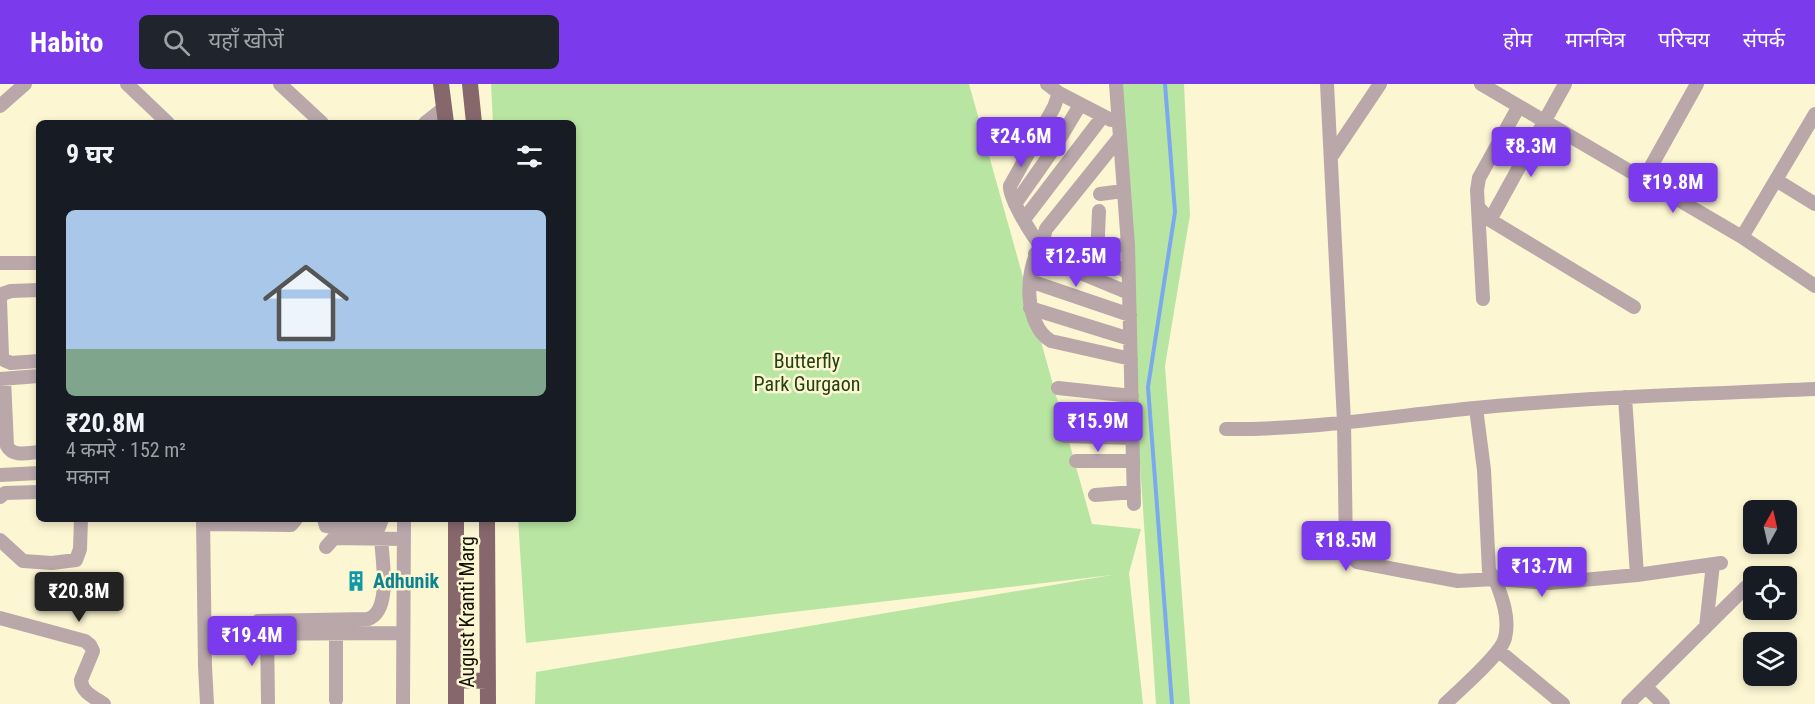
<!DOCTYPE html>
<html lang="hi">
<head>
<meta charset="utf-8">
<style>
	:root { --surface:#171b24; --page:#20242c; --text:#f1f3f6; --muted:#9ea1a6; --accent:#7c3aed }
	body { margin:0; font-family:"Roboto Condensed","Noto Sans Devanagari",sans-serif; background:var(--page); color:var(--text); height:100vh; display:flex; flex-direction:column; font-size:22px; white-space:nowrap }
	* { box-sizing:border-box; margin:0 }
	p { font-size:20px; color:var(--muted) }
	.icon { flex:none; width:33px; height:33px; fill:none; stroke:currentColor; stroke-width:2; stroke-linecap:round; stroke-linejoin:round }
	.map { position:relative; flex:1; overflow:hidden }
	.panel { position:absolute; left:36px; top:36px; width:540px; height:402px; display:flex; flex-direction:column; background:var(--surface); border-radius:9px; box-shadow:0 3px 9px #0003 }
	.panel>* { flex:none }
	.needle { width:39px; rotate:8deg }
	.tools { position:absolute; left:1743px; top:416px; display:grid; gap:12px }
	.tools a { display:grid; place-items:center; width:54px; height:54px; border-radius:9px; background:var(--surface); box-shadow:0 3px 9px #0003; font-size:30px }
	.price { position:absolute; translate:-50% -51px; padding:0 14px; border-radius:6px; background:var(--accent); color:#fff; font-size:20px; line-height:39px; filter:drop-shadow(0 2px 3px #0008) }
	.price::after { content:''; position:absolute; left:50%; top:36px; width:18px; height:14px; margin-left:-9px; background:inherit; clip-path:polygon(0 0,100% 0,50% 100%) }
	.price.on { background:#222; color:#fff }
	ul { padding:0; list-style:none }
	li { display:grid; align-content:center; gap:12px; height:318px; padding:0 30px }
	li span { display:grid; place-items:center; height:186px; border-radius:9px; color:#555 }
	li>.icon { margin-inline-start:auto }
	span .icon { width:108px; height:108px; fill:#fffc; stroke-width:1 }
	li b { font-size:26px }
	h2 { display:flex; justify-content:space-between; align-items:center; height:72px; padding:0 30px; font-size:26px }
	header { display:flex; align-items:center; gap:36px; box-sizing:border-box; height:84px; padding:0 30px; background:var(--accent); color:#fff }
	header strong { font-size:28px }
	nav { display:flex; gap:33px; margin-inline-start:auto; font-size:21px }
	.search { width:420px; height:54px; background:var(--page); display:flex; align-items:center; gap:15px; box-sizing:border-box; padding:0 21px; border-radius:9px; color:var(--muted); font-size:22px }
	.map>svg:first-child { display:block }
	.green { fill:#b9e5a2 }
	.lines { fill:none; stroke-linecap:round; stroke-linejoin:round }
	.stream { stroke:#7ca9ee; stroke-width:4 }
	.minor { stroke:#b9a7aa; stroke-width:14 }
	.major { stroke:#85676c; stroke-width:16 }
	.labels { text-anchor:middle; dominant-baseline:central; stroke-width:5; stroke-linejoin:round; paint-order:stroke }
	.park-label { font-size:20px; fill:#23420f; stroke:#fcf6d2 }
	.culture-label { font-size:20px; font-weight:bold; fill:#0d838f; stroke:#fcf6d2; text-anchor:start }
	.street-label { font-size:20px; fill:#121004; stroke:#fcf6d2 }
</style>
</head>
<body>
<header>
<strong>Habito</strong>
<div class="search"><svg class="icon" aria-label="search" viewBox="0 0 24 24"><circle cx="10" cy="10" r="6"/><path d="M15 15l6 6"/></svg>यहाँ खोजें</div>
<nav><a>होम</a><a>मानचित्र</a><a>परिचय</a><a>संपर्क</a></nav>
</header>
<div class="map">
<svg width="1815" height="620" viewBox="0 0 1815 620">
	<rect width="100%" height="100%" fill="#fcf6d2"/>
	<!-- green -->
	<path class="green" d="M491 0H969L1092 440 1141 445 1129 489 1143 620H535L536 588 1112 491 526 559 518 435H573V39H493Z
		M1122 0H1184L1190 131 1165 282 1190 620H1156L1135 305Z"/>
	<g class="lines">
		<!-- stream -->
		<path class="stream" d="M1165 0 1175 128 1148 303 1172 620"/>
		<!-- minor -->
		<path class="minor" d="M127 0 168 39
			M280 0 322 39
			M1047 0 1059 9 1111 36
			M1116 0 1128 161 1134 420
			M1327 0 1344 338 1346 466 1357 478 1404 487 1458 497 1495 495C1502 513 1510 534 1505 554 1501 571 1459 606 1445 620
			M1481 0 1742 153 1815 202
			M0 22 25 0
			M425 39 444 24
			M1012 43 1053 66 1080 21
			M1331 73 1380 0
			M1644 95 1697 0
			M1776 96 1815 120
			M1100 110 1123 107
			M1015 120 1053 66
			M1479 124 1490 136 1634 223
			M1025 134 1103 32
			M1490 136 1565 0
			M1742 153 1815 30
			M1041 162C1032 152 1009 114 1010 102L1054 23 1059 9
			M1041 162 1046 145 1120 53
			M1097 162 1128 161
			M1035 170 1129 209
			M1097 175 1099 127
			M0 179H39
			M1128 188 1066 161 1041 162C1024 186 1024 241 1051 257L1131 275
			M1030 197 1130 231
			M39 206 11 207 2 210 0 216 2 272 4 276 11 279 39 277
			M1483 215 1477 106 1479 94 1519 22
			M1030 224 1130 255
			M0 295 39 292
			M4 295 7 362C13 373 27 369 39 368
			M1058 304 1132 312
			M1625 313 1637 491
			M1476 324 1484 386 1489 487 1495 495 1550 499 1637 491 1721 479
			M1061 330 1132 333
			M1226 345C1309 346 1393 332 1475 324 1588 313 1702 310 1815 305
			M1064 352 1133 354
			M1076 377H1133
			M0 391 39 389
			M1095 411 1134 408
			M0 413 5 409 39 408
			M203 435 205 582 207 620
			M324 435 326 442 336 444 379 443 382 435
			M203 440 291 441 296 435
			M0 456 23 477 52 479 76 476 80 465 81 435
			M326 463 334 454 404 455
			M0 534 85 557 90 561 93 567 81 596C81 608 95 614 104 620
			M258 537 368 535C392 527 382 475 381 454
			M1706 543 1713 480
			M336 548V616
			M267 549 268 618
			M205 550 403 549
			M1499 567 1563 620
			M1646 603 1663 620
			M403 620 404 435
			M1628 620 1746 503"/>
		<!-- major -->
		<path class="major" d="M441 0 446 39
			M470 0 474 39
			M456 435V620
			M487 435 488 620
			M456 596 488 597"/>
	</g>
	<!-- icons -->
	<defs>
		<g id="building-bare" transform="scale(1.62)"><path d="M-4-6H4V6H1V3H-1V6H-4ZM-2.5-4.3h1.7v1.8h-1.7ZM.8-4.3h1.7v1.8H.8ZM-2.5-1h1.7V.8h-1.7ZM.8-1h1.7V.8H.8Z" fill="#0f9aa8" stroke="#fcf6d2" stroke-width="2.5" paint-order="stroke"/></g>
	</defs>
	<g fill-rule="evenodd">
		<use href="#building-bare" x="356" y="497"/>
	</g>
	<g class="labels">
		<!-- park labels -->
		<g class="park-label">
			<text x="807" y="277">Butterfly<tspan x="807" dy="23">Park Gurgaon</tspan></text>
		</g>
		<!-- culture labels -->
		<g class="culture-label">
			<text x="373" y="497">Adhunik</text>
		</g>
		<!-- street labels -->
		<g class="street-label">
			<text transform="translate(467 528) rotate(-90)">August Kranti Marg</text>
		</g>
	</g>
</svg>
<div class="tools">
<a><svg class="needle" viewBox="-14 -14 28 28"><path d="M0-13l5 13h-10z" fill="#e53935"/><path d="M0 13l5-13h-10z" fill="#9ea1a6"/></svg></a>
<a><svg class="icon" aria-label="locate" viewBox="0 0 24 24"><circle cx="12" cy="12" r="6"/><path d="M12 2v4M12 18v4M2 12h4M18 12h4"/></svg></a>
<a><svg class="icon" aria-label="layers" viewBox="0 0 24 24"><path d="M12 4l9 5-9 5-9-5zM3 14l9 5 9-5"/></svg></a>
</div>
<b class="price" style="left:1021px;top:84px">₹24.6M</b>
<b class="price" style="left:1531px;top:94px">₹8.3M</b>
<b class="price" style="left:1673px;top:130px">₹19.8M</b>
<b class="price" style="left:1076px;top:204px">₹12.5M</b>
<b class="price" style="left:1098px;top:369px">₹15.9M</b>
<b class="price" style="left:1346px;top:488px">₹18.5M</b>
<b class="price" style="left:1542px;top:514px">₹13.7M</b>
<b class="price on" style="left:79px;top:539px">₹20.8M</b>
<b class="price" style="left:252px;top:583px">₹19.4M</b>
<section class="panel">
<h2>9 घर<svg class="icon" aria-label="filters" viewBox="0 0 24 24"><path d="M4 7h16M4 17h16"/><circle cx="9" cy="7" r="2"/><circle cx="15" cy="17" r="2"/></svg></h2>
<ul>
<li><span style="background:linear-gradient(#a9c7e8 75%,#7fa58c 0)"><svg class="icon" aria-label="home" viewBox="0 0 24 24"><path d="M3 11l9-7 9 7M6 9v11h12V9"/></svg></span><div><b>₹20.8M</b><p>4 कमरे · 152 m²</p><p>मकान</p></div></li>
</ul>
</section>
</div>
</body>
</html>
